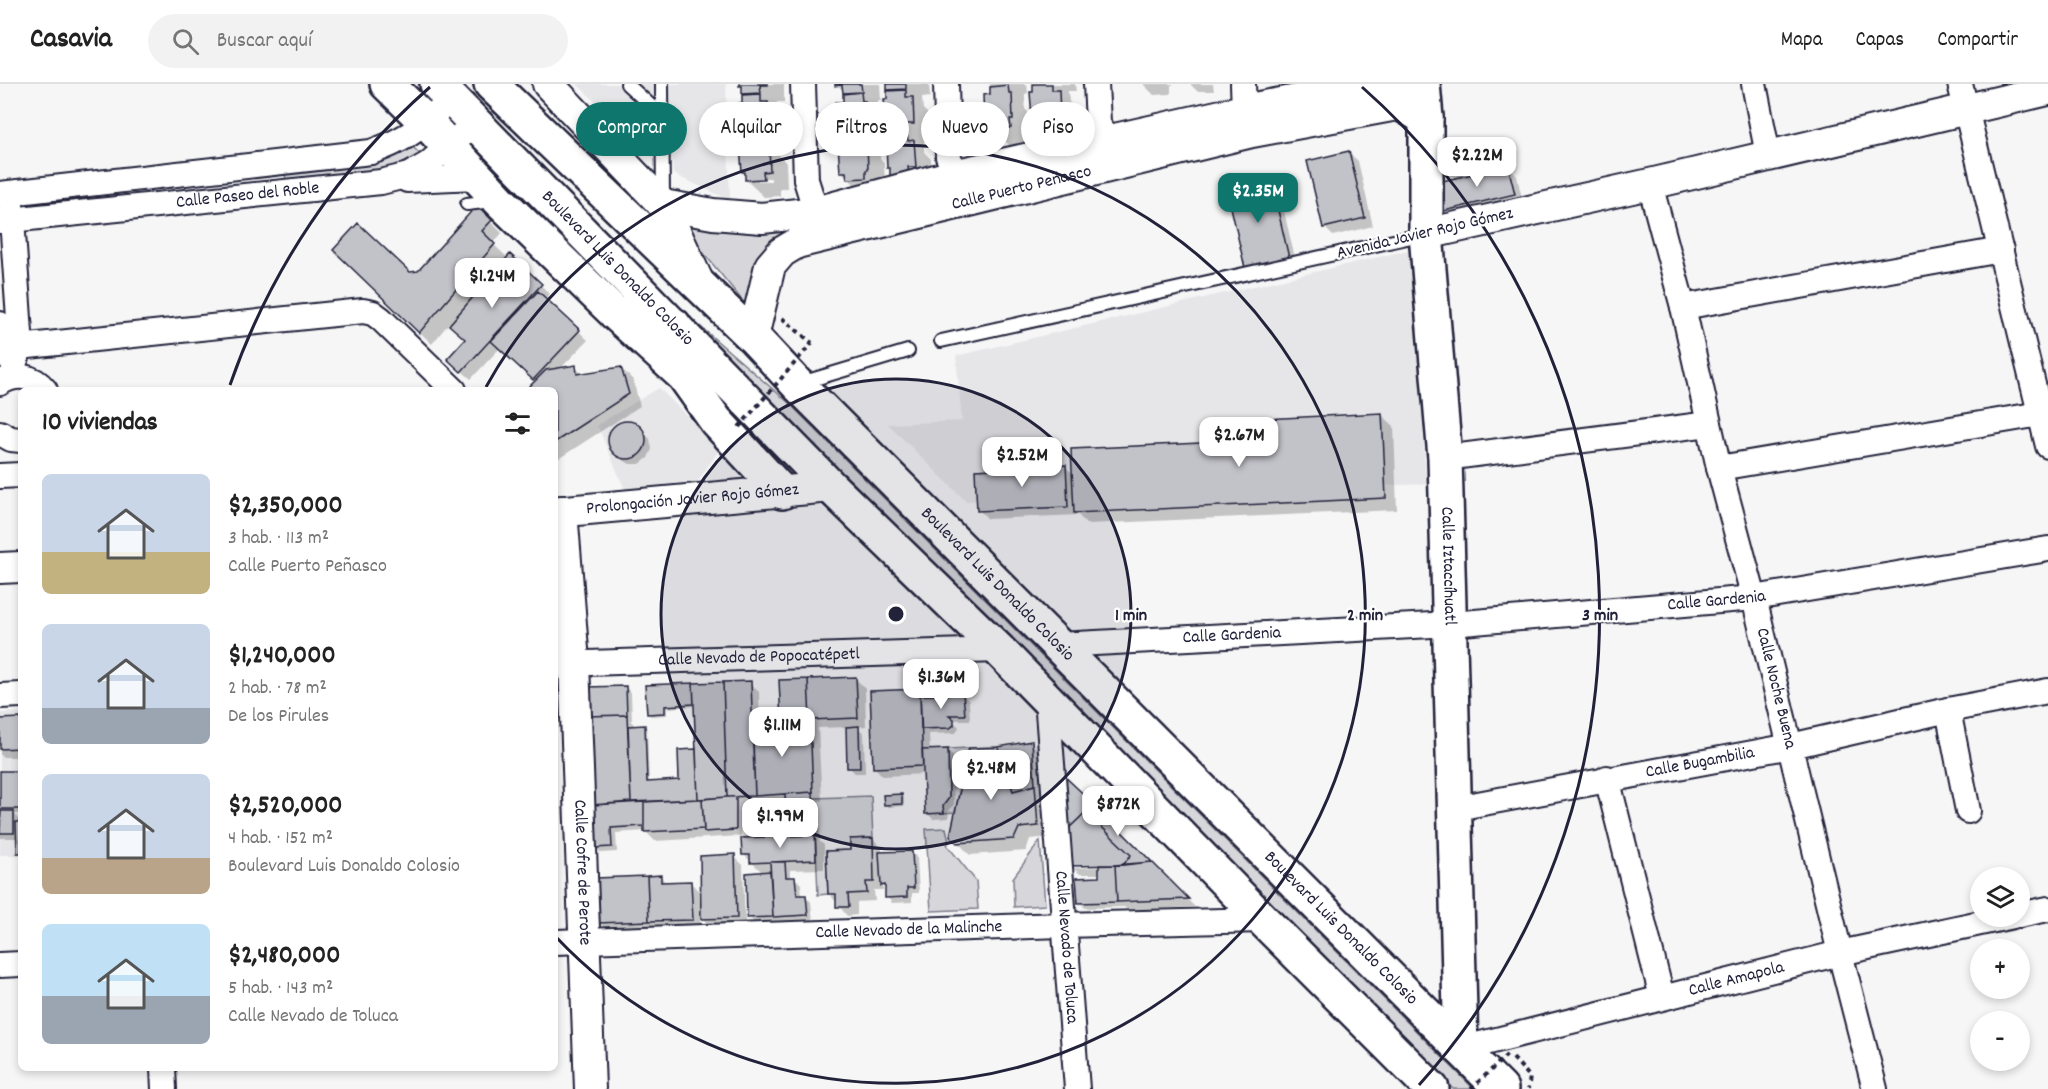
<!DOCTYPE html>
<html lang="es">
<head>
<meta charset="utf-8">
<style>
	:root { --surface:#fff; --page:#f2f2f2; --text:#222; --muted:#767676; --line:#e0e0e0; --accent:#0f766e }
	body { margin:0; font-family:Dekko,sans-serif; background:var(--page); color:var(--text); height:100vh; display:flex; flex-direction:column; font-size:22px; white-space:nowrap }
	* { box-sizing:border-box; margin:0 }
	p { font-size:20px; color:var(--muted) }
	.icon { flex:none; width:33px; height:33px; fill:none; stroke:currentColor; stroke-width:2; stroke-linecap:round; stroke-linejoin:round }
	.map { position:relative; flex:1; overflow:hidden }
	.panel { position:absolute; left:18px; top:303px; width:540px; height:684px; display:flex; flex-direction:column; background:var(--surface); border-radius:9px; box-shadow:0 3px 9px #0003 }
	.panel>* { flex:none }
	.banner { position:absolute; left:576px; top:18px; width:570px; height:54px; display:flex; gap:12px }
	.tools { position:absolute; left:1970px; top:783px; display:grid; gap:12px }
	.tools a { display:grid; place-items:center; width:60px; height:60px; border-radius:50%; background:var(--surface); box-shadow:0 3px 9px #0003; font-size:30px }
	.price { position:absolute; translate:-50% -51px; padding:0 14px; border-radius:12px; background:#fff; color:#222; font-size:20px; line-height:39px; filter:drop-shadow(0 2px 3px #0008) }
	.price::after { content:''; position:absolute; left:50%; top:36px; width:18px; height:14px; margin-left:-9px; background:inherit; clip-path:polygon(0 0,100% 0,50% 100%) }
	.price.current { background:var(--accent); color:#fff }
	ul { padding:0; list-style:none }
	li { display:flex; align-items:center; gap:18px; height:150px; padding:0 24px }
	li span { display:grid; place-items:center; flex:none; width:168px; height:120px; border-radius:9px; color:#555 }
	li>.icon { margin-inline-start:auto }
	span .icon { width:72px; height:72px; fill:#fffc; stroke-width:1 }
	li b { font-size:26px }
	h2 { display:flex; justify-content:space-between; align-items:center; height:72px; padding:0 24px; font-size:26px }
	.chip { padding:0 21px; border-radius:27px; background:var(--surface); box-shadow:0 3px 9px #0003; font-size:21px; line-height:54px }
	.chip.current { background:var(--accent); color:#fff }
	header { display:flex; align-items:center; gap:36px; box-sizing:border-box; height:84px; padding:0 30px; background:var(--surface); border-bottom:2px solid var(--line) }
	header strong { font-size:28px }
	nav { display:flex; gap:33px; margin-inline-start:auto; font-size:21px }
	.search { width:420px; height:54px; background:var(--page); display:flex; align-items:center; gap:15px; box-sizing:border-box; padding:0 21px; border-radius:33px; color:var(--muted); font-size:22px }
	.map>svg:first-child { display:block }
	.built { fill:#e6e6e9 }
	.green { fill:#d7d7db; stroke:#7c7c8b; stroke-width:1.5 }
	.shadow { fill:#0003; fill-rule:evenodd }
	.building { fill:#c2c2c9; stroke:#22223b; stroke-width:1.5 }
	.lines { fill:none; stroke-linecap:round; stroke-linejoin:round }
	.service-casing { stroke:#22223b; stroke-width:16 }
	.minor-casing { stroke:#22223b; stroke-width:28 }
	.tertiary-casing { stroke:#22223b; stroke-width:34 }
	.secondary-casing { stroke:#22223b; stroke-width:38 }
	.primary-casing { stroke:#22223b; stroke-width:38 }
	.path { stroke:#22223b; stroke-width:4; stroke-dasharray:4.5 4.5; stroke-linecap:butt }
	.service { stroke:#fff; stroke-width:12 }
	.minor { stroke:#fff; stroke-width:24 }
	.tertiary { stroke:#fff; stroke-width:30 }
	.secondary { stroke:#fff; stroke-width:33 }
	.primary { stroke:#fff; stroke-width:33 }
	.path-bridge { stroke:#22223b; stroke-width:4; stroke-dasharray:4.5 4.5; stroke-linecap:butt }
	.ring { fill:none; stroke:#22223b; stroke-width:3 }
	.labels { text-anchor:middle; dominant-baseline:central; stroke-width:4.5; stroke-linejoin:round; paint-order:stroke }
	.street-label { font-size:18px; fill:#22223b; stroke:#fff }
	.centre { fill:#22223b; stroke:#fff; stroke-width:3 }
	.ring-label { font-size:18px; text-anchor:middle; font-weight:bold; fill:#22223b; stroke:#fff; stroke-width:4.5; stroke-linejoin:round; paint-order:stroke }
</style>
</head>
<body>
<header>
<strong>Casavia</strong>
<div class="search"><svg class="icon" aria-label="search" viewBox="0 0 24 24"><circle cx="10" cy="10" r="6"/><path d="M15 15l6 6"/></svg>Buscar aquí</div>
<nav><a>Mapa</a><a>Capas</a><a>Compartir</a></nav>
</header>
<div class="map">
<svg width="2048" height="1005" viewBox="0 0 2048 1005">
	<rect width="100%" height="100%" fill="#f6f6f7"/>
	<filter id="ink" filterUnits="userSpaceOnUse"><feTurbulence type="fractalNoise" baseFrequency=".0167" numOctaves="2"/><feDisplacementMap in="SourceGraphic" scale="12" xChannelSelector="R" yChannelSelector="G"/><feConvolveMatrix kernelMatrix="1 2 1 2 8 2 1 2 1" color-interpolation-filters="sRGB"/></filter>
	<g filter="url(#ink)">
		<!-- built -->
		<path class="built" d="M577 0H726L730 116 673 90 672 75 656 76Z
			M1413 165 1426 400 966 417 888 340 962 337 956 272Z
			M659 304 720 365 695 401 626 408 597 341Z
			M21 628V771H0V629Z"/>
		<!-- green -->
		<path class="green" d="M412 62 422 72C379 95 333 93 286 97L285 89Z
			M682 133 789 142 792 149 746 221 702 167Z
			M658 206 789 319 1474 1005H1453L656 207Z
			M969 664 955 728 944 729 943 722 949 713 948 665Z
			M871 712 873 754 850 755V766L826 767 828 810 818 811 814 714Z
			M946 744 949 758 947 761 976 797 978 825 931 827 926 745Z
			M1040 757 1045 821 1014 823 1013 794Z"/>
		<!-- shadow -->
		<path class="shadow" d="M740 0H784V18H777L778 29 785 36 786 61 779 62V71L786 79 787 104H780V112L764 113 746 96V91L743 88 745 54V48L742 45 744 4ZM758 94H771V97H758Z
			M837 0H880L881 16H878V32L881 35 883 59 881 60 880 75 884 78 885 102 866 112 841 87 847 62 846 51 839 44 845 19 844 8Z
			M889 0H929L930 13 922 14 923 25 930 32 931 57H924V68L931 75 932 100 909 109 892 91 891 87 888 83 890 49V43L887 40Z
			M990 0H1027L1028 9 1025 10V25L1028 28 1030 52H1027L1028 61 1010 62 986 37 991 12Z
			M1035 0H1075L1076 7H1068L1069 18 1076 25 1077 50 1054 59 1036 41V36L1033 33Z
			M1143 0H1173V1H1171V10L1154 11Z
			M1190 0H1213L1214 7H1197Z
			M1349 69 1358 77 1373 142 1333 152 1324 143Z
			M1508 84 1517 92 1523 119 1454 135 1446 126Z
			M1270 97 1279 106 1297 183 1255 193Z
			M477 124 502 149 493 160 508 174 510 172 550 210 545 215 588 256 560 285 575 283 583 291 621 284 633 296 640 322 555 377V306H528L536 298 500 264 471 295 458 284 466 255 449 239 432 260 335 166 410 189H419Z
			M1382 331 1394 342 1397 426 1087 440 1078 431 988 435 979 426 1066 383 1073 390 1245 359Z
			M630 338 638 342 650 355 652 365 648 374 640 380H630L621 375 610 360V351L614 344 622 339Z
			M906 593H919L921 595 922 609 926 613 963 611 969 617 970 636H952L959 643 956 649 929 650 930 667 947 666 953 672 954 720 948 728 949 734 933 735 927 729 925 690 883 692 874 683 907 607Z
			M856 595 865 604 866 642 857 643 864 649 865 689H855L849 683 847 643 818 644 822 717H819L820 758 824 761V785L790 786V795L795 794 801 800 802 812H805L811 818 813 837 755 839 749 833 763 789 743 770 789 753 787 719 741 721V752L655 757 645 747 616 749 617 768 601 769 596 763 587 605 626 603 631 609 632 636H630L636 643 644 642 647 645 649 699 681 697 698 669 696 622 667 624V631L651 632 648 630 647 602 750 599 759 608 760 640 782 639Z
			M0 636H21V673H3L0 670Z
			M1031 659 1037 664 1040 709 1047 715 1050 753 1030 755 1026 767 970 771 951 751 998 664Z
			M21 688V730H15L21 739V771L18 768V754H0V736H3L0 730V689Z
			M1062 692 1195 823 1128 826 1124 823 1085 824 1080 818 1101 794V790H1080L1073 784 1101 783V780L1071 781Z
			M902 712 904 714V722L888 723 885 720Z
			M873 755 882 764V770L912 768 917 774 919 809H912V818L892 819 887 813 886 805 883 801V806H874L875 817 857 818V831L847 832 829 809 852 767Z
			M734 772 743 781 745 842 712 844 700 832 701 844 608 848 600 839 660 792 667 800 690 798 699 807 700 820H703Z"/>
		<!-- building -->
		<path class="building" d="M739 0H768V1H760L761 9 742 10V2H739Z
			M835 0H861L862 8 843 9 842 1 835 2Z
			M887 0H906V5L887 6Z
			M1033 0H1052V6H1059L1060 33H1053V41L1035 42 1034 34H1032L1030 8H1033Z
			M1008 1 1009 9H1012L1013 36H1010L1011 44 991 45V37L984 38 983 11 990 10V3Z
			M906 6V13H913L914 40H907V48L889 49V41H886L884 15H887V7Z
			M861 8 862 17H865L867 43H864V51L845 52 844 45H838L836 18H843V10Z
			M761 10V18H768L769 45H762V53H744L743 45H740L739 19H742V11Z
			M888 49H907L908 57 914 56 916 83H908L909 91 890 92V84H887L886 58H888Z
			M863 52 864 60 867 59 868 86H866V94L847 95 846 88H840L838 61 845 60V53Z
			M762 53 763 61 769 60 770 87 763 88 764 95 745 96V88H742L740 62H743V54Z
			M1349 67 1365 134 1323 144 1307 77Z
			M1508 82 1515 110 1444 127 1442 97Z
			M1271 96 1289 174 1245 184 1227 106Z
			M477 121 492 136 482 147 495 160 419 249 333 166 358 139 410 188 418 187Z
			M510 170 542 200 461 288 447 275 465 255 449 241Z
			M538 207 580 246 533 296 491 257Z
			M576 281 577 290 621 283 629 310 555 358V306H526L546 286Z
			M1382 329 1386 414 1074 429 1071 365 1244 357 1243 336Z
			M608 356a19 19 0 1 1 38 0a19 19 0 1 1-38 0Z
			M1066 381 1068 423 977 427 975 386Z
			M905 591H919L920 605H905Z
			M856 593 858 634 810 636 808 595Z
			M808 595 810 636 781 638 779 596Z
			M751 597 755 712 727 713 723 598Z
			M723 598 727 713 698 715 693 599Z
			M693 599 694 620 665 622V629L647 630 645 601Z
			M626 602 627 631 587 632 586 603Z
			M920 605 923 682 873 684 870 607Z
			M940 607H944L947 610H963L965 631H949L954 635V641L950 644 921 645 920 611H938Z
			M627 631 631 718 592 721 587 632Z
			M21 634V664L0 665V635Z
			M810 636 813 708 755 712 752 639Z
			M645 641 647 698 679 696 678 666 696 665 698 715 631 718 628 642Z
			M859 642 860 684H847L846 643Z
			M1032 657 1035 701 1013 707 998 663Z
			M998 663 1013 707 1035 701 1038 742 1019 744 1014 755 957 759 950 752 969 664Z
			M948 665 949 714 943 722 944 729 925 730 922 666Z
			M0 687H21V725H0Z
			M1060 688 1094 720 1066 747Z
			M813 708 815 751 787 752 785 710Z
			M902 710V720L884 721 883 711Z
			M727 713H736V746L704 748 702 715Z
			M698 715H702L704 745 644 748V718Z
			M644 718V742L611 744 612 763 594 764 592 721Z
			M1094 720 1152 778 1123 781 1131 771 1086 728Z
			M1 727H14V749H0Z
			M1086 728 1131 771 1123 781 1070 782 1066 747Z
			M16 738H21V769H17Z
			M815 751 816 776 750 779V771H742L741 754Z
			M873 754 874 798H866L867 809 848 810 849 823H836V810H828L826 767 850 766V755Z
			M912 767 914 804H907V813L885 814V801L881 802 879 768Z
			M735 770 737 834 701 835 700 772Z
			M770 778H785L786 793H795L797 811H806L808 831 773 833Z
			M1152 778 1189 815 1117 818 1115 781Z
			M1099 781H1115L1117 818 1078 819 1076 794 1099 793Z
			M770 787 773 833 747 834 746 789Z
			M661 791V798L691 797 693 836 649 837 647 792Z
			M647 792 649 837 598 839 596 794Z"/>
		<g class="lines">
			<!-- service casing -->
			<g class="service-casing">
				<path id="service" d="M627 0 662 32
					M662 0 663 116
					M467 120 492 117
					M941 257 1425 150
					M801 299 908 267"/>
			</g>
			<!-- minor casing -->
			<g class="minor-casing">
				<g id="minor">
					<path d="M803 0 806 96 816 128"/>
					<path d="M946 0 948 73 958 90 959 106"/>
					<path d="M1096 0 1098 38 1105 57 1106 74"/>
					<path d="M1243 0 1244 26 1250 42"/>
					<path d="M1754 0 1768 71"/>
					<path d="M1960 0 2048 362"/>
					<path d="M407 96 477 93"/>
					<path id="s1" d="M1650 100 1683 223 1719 384 1754 514 1840 869 1875 1005"/>
					<path d="M0 110 371 68C398 59 419 47 438 27"/>
					<path d="M11 121 21 263 14 280 16 292"/>
					<path id="s2" d="M0 137 381 98 409 91 428 80 461 51"/>
					<path d="M1683 223 2001 166"/>
					<path d="M0 240 2 265 11 276"/>
					<path d="M0 265 363 227 373 229 381 235 454 306"/>
					<path d="M0 299C16 289 33 291 45 306"/>
					<path d="M0 349 11 355 21 356"/>
					<path d="M1445 374 1709 340"/>
					<path d="M1719 384 2040 330"/>
					<path d="M0 392 21 391"/>
					<path id="s3" d="M1058 561 1451 540 1754 514 2048 465"/>
					<path id="s4" d="M555 580 999 566"/>
					<path d="M0 612 21 611"/>
					<path id="s5" d="M1047 615 1077 1005"/>
					<path d="M1948 626 1968 727"/>
					<path d="M1607 694 1662 913"/>
					<path id="s6" d="M1456 724 1791 662 1948 626 2048 607"/>
					<path d="M2019 831 2048 825"/>
					<path id="s7" d="M555 858 1063 841 1263 836"/>
					<path d="M0 881 21 880"/>
					<path id="s8" d="M1461 965 1840 869 2013 832"/>
					<path d="M163 984 164 1005"/>
				</g>
			</g>
			<!-- tertiary casing -->
			<g class="tertiary-casing">
				<g id="tertiary">
					<path d="M548 0 663 121 698 197"/>
					<path d="M663 121 713 130 762 134 816 128 958 90 1244 26 1381 0"/>
					<path d="M1426 150 1650 100 2048 6"/>
					<path id="s9" d="M753 253 770 182 782 168 797 159 1252 48 1424 16"/>
					<path id="s10" d="M562 427 574 578 590 1005"/>
					<path id="s11" d="M555 428 831 403"/>
					<path d="M0 484 21 483"/>
				</g>
			</g>
			<!-- secondary casing -->
			<g class="secondary-casing">
				<g id="secondary">
					<path d="M1397 0 1399 19 1426 34"/>
					<path id="s12" d="M1423 0 1426 34V150L1445 374 1461 965"/>
				</g>
			</g>
			<!-- primary casing -->
			<g class="primary-casing">
				<g id="primary">
					<path d="M387 0 427 39 500 117 615 229 674 241"/>
					<path id="s13" d="M437 0 831 403 999 566 1263 836 1432 1005"/>
					<path id="s14" d="M491 0 753 253 797 300 1501 1005"/>
					<path d="M616 230 684 292 716 337 782 408"/>
				</g>
			</g>
			<!-- path -->
			<path class="path" d="M782 234 812 259
				M1513 974 1530 993 1528 1005"/>
			<!-- service -->
			<use href="#service" class="service"/>
			<!-- minor -->
			<use href="#minor" class="minor"/>
			<!-- tertiary -->
			<use href="#tertiary" class="tertiary"/>
			<!-- secondary -->
			<use href="#secondary" class="secondary"/>
			<!-- primary -->
			<use href="#primary" class="primary"/>
			<!-- path-bridge -->
			<path class="path-bridge" d="M739 343 812 259
				M1471 1005 1509 969"/>
		</g>
	</g>
	<!-- distance rings -->
	<circle cx="896" cy="530" r="235" fill="#22223b" fill-opacity=".12"/>
	<g class="ring">
		<circle cx="896" cy="530" r="235"/>
		<path d="M486 303A469 469 0 1 1 556 853"/>
		<path d="M230 301A704 704 0 0 1 430 3M1362 3A704 704 0 0 1 1419 1001"/>
	</g>
	<g class="labels">
		<!-- street labels -->
		<g class="street-label">
			<text stroke="none"><textPath href="#s9" startOffset="340">Calle Puerto Peñasco</textPath></text>
			<text stroke="none"><textPath href="#s2" startOffset="249">Calle Paseo del Roble</textPath></text>
			<text transform="translate(1425 150) rotate(-13)">Avenida Javier Rojo Gómez</text>
			<text stroke="none"><textPath href="#s13" startOffset="258">Boulevard Luis Donaldo Colosio</textPath></text>
			<text stroke="none"><textPath href="#s11" startOffset="138">Prolongación Javier Rojo Gómez</textPath></text>
			<text stroke="none"><textPath href="#s12" startOffset="483">Calle Iztaccíhuatl</textPath></text>
			<text stroke="none"><textPath href="#s14" startOffset="712">Boulevard Luis Donaldo Colosio</textPath></text>
			<text stroke="none"><textPath href="#s3" startOffset="660">Calle Gardenia</textPath></text>
			<text stroke="none"><textPath href="#s3" startOffset="174">Calle Gardenia</textPath></text>
			<text stroke="none"><textPath href="#s4" startOffset="204">Calle Nevado de Popocatépetl</textPath></text>
			<text stroke="none"><textPath href="#s1" startOffset="520">Calle Noche Buena</textPath></text>
			<text stroke="none"><textPath href="#s6" startOffset="248">Calle Bugambilia</textPath></text>
			<text stroke="none"><textPath href="#s10" startOffset="362">Calle Cofre de Perote</textPath></text>
			<text stroke="none"><textPath href="#s14" startOffset="1198">Boulevard Luis Donaldo Colosio</textPath></text>
			<text stroke="none"><textPath href="#s7" startOffset="354">Calle Nevado de la Malinche</textPath></text>
			<text stroke="none"><textPath href="#s5" startOffset="249">Calle Nevado de Toluca</textPath></text>
			<text stroke="none"><textPath href="#s8" startOffset="284">Calle Amapola</textPath></text>
		</g>
	</g>
	<circle cx="896" cy="530" r="9" class="centre"/>
	<g class="ring-label">
		<text x="1131" y="536">1 min</text>
		<text x="1365" y="536">2 min</text>
		<text x="1600" y="536">3 min</text>
	</g>
</svg>
<div class="tools">
<a><svg class="icon" aria-label="layers" viewBox="0 0 24 24"><path d="M12 4l9 5-9 5-9-5zM3 14l9 5 9-5"/></svg></a>
<a>+</a>
<a>−</a>
</div>
<b class="price" style="left:1477px;top:104px">$2.22M</b>
<b class="price current" style="left:1258px;top:140px">$2.35M</b>
<b class="price" style="left:492px;top:225px">$1.24M</b>
<b class="price" style="left:1239px;top:384px">$2.67M</b>
<b class="price" style="left:1022px;top:404px">$2.52M</b>
<b class="price" style="left:941px;top:626px">$1.36M</b>
<b class="price" style="left:782px;top:674px">$1.11M</b>
<b class="price" style="left:991px;top:717px">$2.48M</b>
<b class="price" style="left:1118px;top:753px">$872K</b>
<b class="price" style="left:780px;top:765px">$1.99M</b>
<div class="banner">
<a class="chip current">Comprar</a>
<a class="chip">Alquilar</a>
<a class="chip">Filtros</a>
<a class="chip">Nuevo</a>
<a class="chip">Piso</a>
</div>
<section class="panel">
<h2>10 viviendas<svg class="icon" aria-label="filters" viewBox="0 0 24 24"><path d="M4 7h16M4 17h16"/><circle cx="9" cy="7" r="2"/><circle cx="15" cy="17" r="2"/></svg></h2>
<ul>
<li><span style="background:linear-gradient(#c9d6e8 65%,#c2b280 0)"><svg class="icon" aria-label="home" viewBox="0 0 24 24"><path d="M3 11l9-7 9 7M6 9v11h12V9"/></svg></span><div><b>$2,350,000</b><p>3 hab. · 113 m²</p><p>Calle Puerto Peñasco</p></div></li>
<li><span style="background:linear-gradient(#c9d6e8 70%,#9aa5b1 0)"><svg class="icon" aria-label="home" viewBox="0 0 24 24"><path d="M3 11l9-7 9 7M6 9v11h12V9"/></svg></span><div><b>$1,240,000</b><p>2 hab. · 78 m²</p><p>De los Pirules</p></div></li>
<li><span style="background:linear-gradient(#c9d6e8 70%,#b9a48a 0)"><svg class="icon" aria-label="home" viewBox="0 0 24 24"><path d="M3 11l9-7 9 7M6 9v11h12V9"/></svg></span><div><b>$2,520,000</b><p>4 hab. · 152 m²</p><p>Boulevard Luis Donaldo Colosio</p></div></li>
<li><span style="background:linear-gradient(#bfe0f5 60%,#9aa5b1 0)"><svg class="icon" aria-label="home" viewBox="0 0 24 24"><path d="M3 11l9-7 9 7M6 9v11h12V9"/></svg></span><div><b>$2,480,000</b><p>5 hab. · 143 m²</p><p>Calle Nevado de Toluca</p></div></li>
</ul>
</section>
</div>
</body>
</html>
